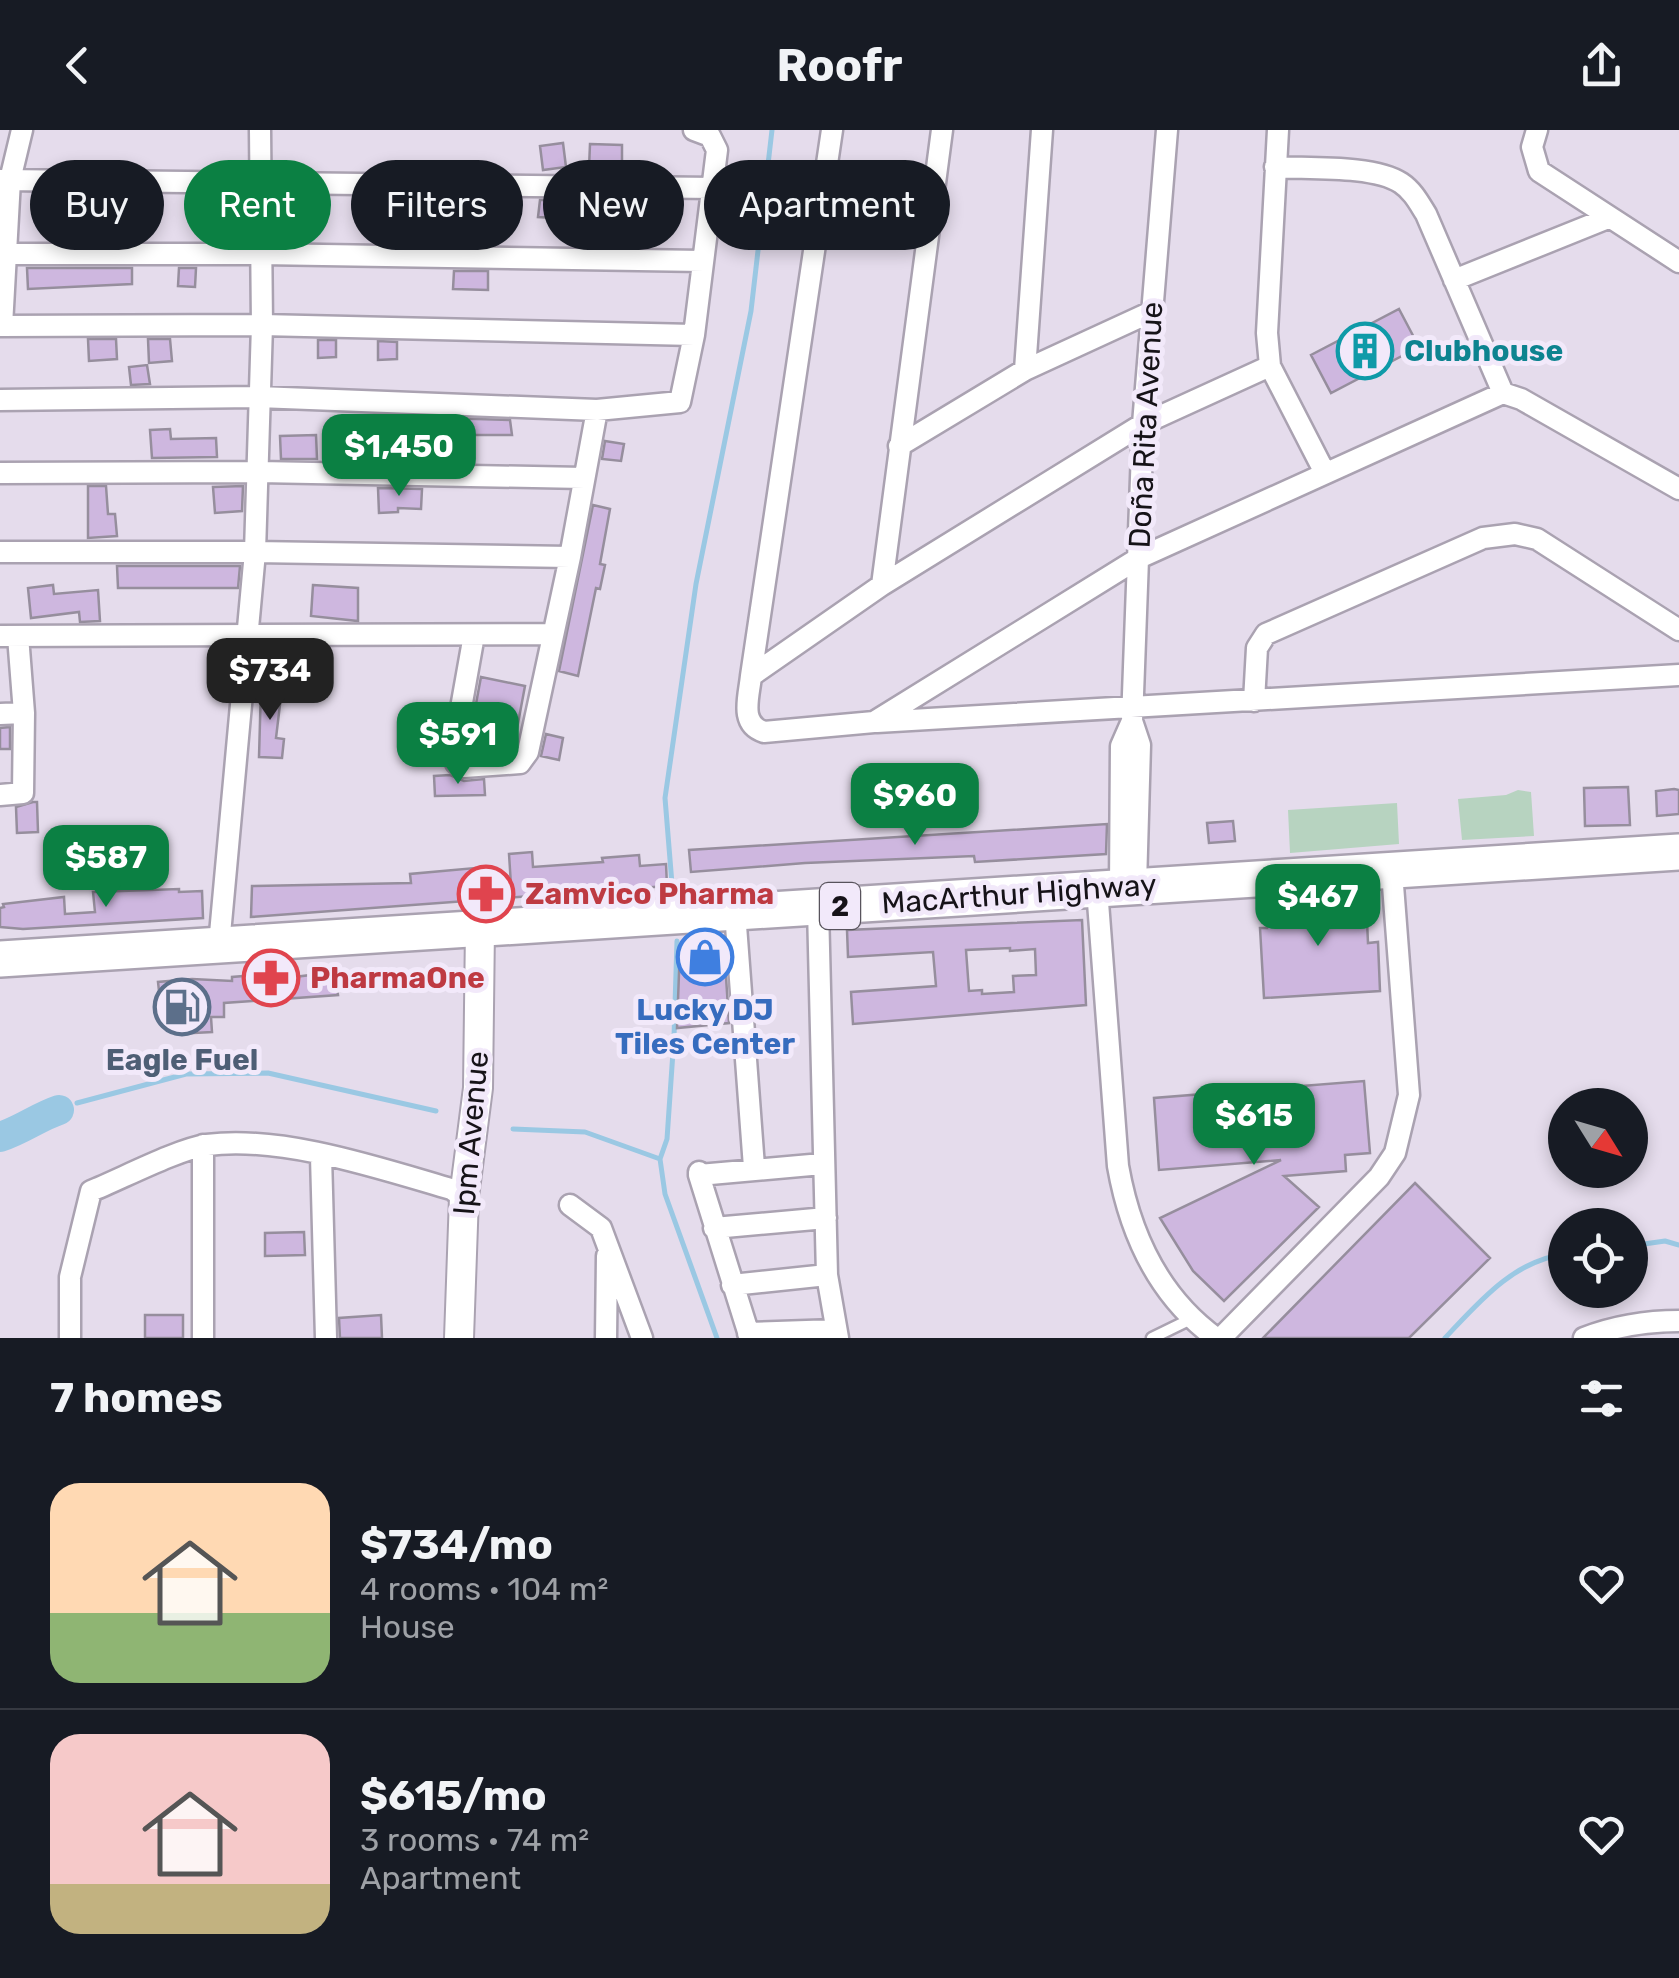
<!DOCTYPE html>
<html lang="en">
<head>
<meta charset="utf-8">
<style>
	:root { --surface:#171b24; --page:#242831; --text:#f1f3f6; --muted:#9ea1a6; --line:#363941; --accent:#0b8043 }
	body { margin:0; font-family:Rubik,sans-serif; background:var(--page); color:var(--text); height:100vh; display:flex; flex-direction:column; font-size:38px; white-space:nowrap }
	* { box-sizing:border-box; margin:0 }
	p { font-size:32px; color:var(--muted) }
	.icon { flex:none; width:55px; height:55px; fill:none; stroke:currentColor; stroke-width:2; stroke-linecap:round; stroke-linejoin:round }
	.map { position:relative; height:1208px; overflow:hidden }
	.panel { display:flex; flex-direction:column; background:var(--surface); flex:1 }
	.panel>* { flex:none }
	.hud { position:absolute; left:30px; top:30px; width:1000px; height:90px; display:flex; gap:20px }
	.needle { width:65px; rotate:127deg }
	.controls { position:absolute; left:1548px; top:958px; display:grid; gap:20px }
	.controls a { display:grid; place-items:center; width:100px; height:100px; border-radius:50%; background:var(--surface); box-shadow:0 5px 15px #0003; font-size:50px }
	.price { position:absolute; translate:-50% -85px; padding:0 22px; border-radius:20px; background:var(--accent); color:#fff; font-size:32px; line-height:65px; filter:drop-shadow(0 2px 5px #0008) }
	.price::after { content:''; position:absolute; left:50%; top:60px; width:30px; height:22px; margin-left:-15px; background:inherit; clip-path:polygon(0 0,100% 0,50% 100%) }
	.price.on { background:#222; color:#fff }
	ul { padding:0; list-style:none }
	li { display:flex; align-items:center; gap:30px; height:250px; padding:0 50px }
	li+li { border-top:2px solid var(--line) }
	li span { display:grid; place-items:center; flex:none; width:280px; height:200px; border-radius:30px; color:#555 }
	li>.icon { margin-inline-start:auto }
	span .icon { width:120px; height:120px; fill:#fffc; stroke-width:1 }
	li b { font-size:42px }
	h2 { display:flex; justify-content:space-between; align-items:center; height:120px; padding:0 50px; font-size:42px }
	.chip { padding:0 35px; border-radius:45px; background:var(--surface); box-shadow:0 5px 15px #0003; font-size:35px; line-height:90px }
	.chip.on { background:var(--accent); color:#fff }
	header { display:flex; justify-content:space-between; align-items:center; height:130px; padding:0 50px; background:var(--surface); font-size:45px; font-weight:700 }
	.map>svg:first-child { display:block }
	.green { fill:#b7d3c0 }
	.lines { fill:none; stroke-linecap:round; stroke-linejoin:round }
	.stream { stroke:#9ac8e3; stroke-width:5 }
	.river { stroke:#9ac8e3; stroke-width:30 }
	.building { fill:#ceb7df; stroke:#968e9d; stroke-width:2.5; fill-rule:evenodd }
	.lane-casing { stroke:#aaa2b1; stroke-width:15 }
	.street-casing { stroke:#aaa2b1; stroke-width:25 }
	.secondary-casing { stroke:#aaa2b1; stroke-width:32 }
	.highway-casing { stroke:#aaa2b1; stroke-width:40 }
	.lane { stroke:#fff; stroke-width:10 }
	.street { stroke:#fff; stroke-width:20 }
	.secondary { stroke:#fff; stroke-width:28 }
	.highway { stroke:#fff; stroke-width:35 }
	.labels { text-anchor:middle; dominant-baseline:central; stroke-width:10; stroke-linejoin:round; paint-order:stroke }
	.shield { fill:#f2e9fa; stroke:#58535c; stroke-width:2.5 }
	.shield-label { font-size:28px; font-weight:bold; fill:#161318 }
	.culture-label { font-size:30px; font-weight:bold; fill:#0d838f; stroke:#f2e9fa; text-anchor:start }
	.street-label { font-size:30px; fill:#161318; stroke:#f2e9fa }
	.health-label { font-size:30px; font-weight:bold; fill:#be3a42; stroke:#f2e9fa; text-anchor:start }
	.shop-label { font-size:30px; font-weight:bold; fill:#366cbe; stroke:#f2e9fa }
	.service-label { font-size:30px; font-weight:bold; fill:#4e5e75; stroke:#f2e9fa }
</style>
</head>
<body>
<header><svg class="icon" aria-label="back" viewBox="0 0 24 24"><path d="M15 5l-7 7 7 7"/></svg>Roofr<svg class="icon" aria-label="share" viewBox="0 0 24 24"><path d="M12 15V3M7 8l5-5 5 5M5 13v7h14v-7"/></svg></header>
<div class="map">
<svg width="1679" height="1208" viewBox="0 0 1679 1208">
	<rect width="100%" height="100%" fill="#e5dcec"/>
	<!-- green -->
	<path class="green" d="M1518 660 1531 662 1534 706 1462 710 1458 669 1506 665Z
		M1397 673 1399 714 1290 723 1288 680Z"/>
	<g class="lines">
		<!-- stream -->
		<path class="stream" d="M672 754 665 668 696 454 751 181 772 0
			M677 811 674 907 667 1009 660 1029 665 1064 717 1208
			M77 973 186 944 268 943 436 981
			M513 999 585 1002 660 1029
			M1630 1116 1665 1111 1679 1115
			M1445 1208C1479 1172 1513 1131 1565 1124"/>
		<!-- river -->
		<path class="river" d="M0 1007C22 1000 38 987 59 980"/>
	</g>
	<!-- building -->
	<path class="building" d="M563 13 566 37 543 40 540 16Z
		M590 14 622 15V38H589Z
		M429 69H489L486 88 467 85 466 89 426 87Z
		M540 70H569L571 89 538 87Z
		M27 138H132V154L28 159Z
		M179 138H196L195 157 178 156Z
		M454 141H488V160L453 159Z
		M1399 179 1419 217 1331 263 1311 225Z
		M88 209H116L117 229 89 231Z
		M148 209H170L172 231 149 233Z
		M318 210H336V227L318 228Z
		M378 211 397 212V229L378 230Z
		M147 235 150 254 131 255 129 237Z
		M443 288 510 290 512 305H442Z
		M170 299 171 309 216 308 217 327 152 328 150 300Z
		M316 305 317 329H281L280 306Z
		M605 311 624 314 621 331 602 329Z
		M88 356H106L108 384H115L117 406 88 408Z
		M243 356 242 381 215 383 213 357Z
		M378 358 422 359 421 379 398 378V382L379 383Z
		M593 375 610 379 600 434 605 435 600 459 596 458 578 546 559 541Z
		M117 436H240L238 458H118Z
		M53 455 54 464 98 460 100 491 80 492 79 482 31 488 28 458Z
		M313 455 358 458V491L311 486Z
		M481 547 525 556 513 620 488 619 494 594 473 590Z
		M261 557 282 558 276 608 284 609 282 628 259 627Z
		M10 597V619H0V598Z
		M546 604 563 608 559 630 541 626Z
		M450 645 464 651 484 649 485 665 435 666 434 646Z
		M1628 657 1630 695 1585 696 1584 658Z
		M1674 659 1679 660V684L1657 686 1656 661Z
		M33 672H37L38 702 17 703 16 677Z
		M1233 691 1235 711 1209 713 1207 693Z
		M1107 694 1106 724 975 732 974 726 805 733 691 742 689 720Z
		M532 722 533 737 603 732 602 728 639 725 640 736 666 734 667 756 251 787 252 756 411 753 410 744 475 738 476 758 511 755 509 724Z
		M179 759V762L202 761 203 788 23 799 0 797V778L4 777 3 774 64 767 65 784 95 782 93 762Z
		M1366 768 1368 813 1378 812 1380 861 1264 868 1260 798H1267L1266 773Z
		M1082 790 1086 875 853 894 851 862 936 856 933 822 848 827 847 800ZM1010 818V821L1035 819 1036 845 1013 846 1014 862 982 864V860L969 861 966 820Z
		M680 816H724L729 893 677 898Z
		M335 842 338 865 224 873V887H211L212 902 175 904 173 869 160 870 158 852 192 849 232 851V847L278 843V849Z
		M1364 951 1370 1023 1345 1025 1346 1041 1284 1046 1319 1077 1224 1171 1193 1141 1160 1088 1281 1030 1159 1040 1154 968Z
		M1415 1053 1490 1128 1409 1208H1263Z
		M304 1102 305 1125 265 1126V1103Z
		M145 1185H183V1208H145Z
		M381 1185 382 1208H340L339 1188Z"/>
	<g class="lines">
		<!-- lane casing -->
		<g class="lane-casing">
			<path id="lane" d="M1152 1208 1191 1189"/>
		</g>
		<!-- street casing -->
		<g class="street-casing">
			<path id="street" d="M832 0 751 546C749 567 739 594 764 602L874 592 1139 428 1503 263 1521 269 1679 359
				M1537 0 1532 17 1539 41 1679 132
				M1275 37C1308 39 1374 35 1401 53 1413 61 1419 73 1426 84L1503 263
				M0 50 715 58
				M8 124H261L703 131
				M1454 150 1608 88
				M0 196 262 195 694 205
				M2 196 10 50 22 0
				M1270 236 1325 343
				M1025 240 1042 0
				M0 270 258 267 597 280 680 272 694 205 717 20 710 6 694 0
				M899 316 1025 240 1151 182
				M0 343 259 342 584 348
				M0 422H255L570 427
				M882 455 942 0
				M474 505 453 623 456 633 464 637 520 633 528 622 570 427 597 280
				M0 506 553 504
				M751 546 882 455 1143 294 1270 236 1267 203 1278 0
				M1254 571 1257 518 1266 504 1483 408 1515 404 1537 409 1679 500
				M0 584 24 583
				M877 592 1679 545
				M0 665 23 663 24 583 18 506
				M1136 755 1140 615 1132 591 1143 294 1167 0
				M1120 757 1121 616 1132 591
				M1097 759 1118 1036C1130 1104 1158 1166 1216 1208
				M818 778 827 1145 838 1208
				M735 782 754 1037
				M219 815 255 422 262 195 260 0
				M321 1026 326 1208
				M699 1042V1045L822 1034
				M699 1045 750 1208
				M570 1075 601 1098 642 1208
				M714 1098 826 1088
				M732 1155 827 1145
				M748 1203 836 1200
				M70 1208V1147L91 1061C121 1049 178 1019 207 1015 281 1005 379 1038 451 1059L464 1067
				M203 1208V1015
				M606 1208 607 1126
				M1221 1208 1379 1047 1395 1023 1409 965 1392 742
				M1584 1208C1615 1196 1646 1191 1679 1191"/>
		</g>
		<!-- secondary casing -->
		<g class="secondary-casing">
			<path id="secondary" d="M459 1208 464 1067 478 958 480 798"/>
		</g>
		<!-- highway casing -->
		<g class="highway-casing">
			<path id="highway" d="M0 829 1679 722"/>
		</g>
		<!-- lane -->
		<use href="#lane" class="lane"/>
		<!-- street -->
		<use href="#street" class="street"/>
		<!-- secondary -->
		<use href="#secondary" class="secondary"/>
		<!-- highway -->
		<use href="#highway" class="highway"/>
	</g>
	<!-- icons -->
	<defs>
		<g id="building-ring" transform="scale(2.875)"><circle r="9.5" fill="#f2e9fa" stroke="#0f9aa8" stroke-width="1.5"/><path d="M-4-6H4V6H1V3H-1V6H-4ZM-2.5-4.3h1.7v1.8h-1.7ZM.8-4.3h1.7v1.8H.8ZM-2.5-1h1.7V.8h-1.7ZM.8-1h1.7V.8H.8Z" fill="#0f9aa8"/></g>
		<g id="pharmacy-ring" transform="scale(2.875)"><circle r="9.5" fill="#f2e9fa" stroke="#e0444e" stroke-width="1.5"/><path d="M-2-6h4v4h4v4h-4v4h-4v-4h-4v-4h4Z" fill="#e0444e"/></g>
		<g id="shop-ring" transform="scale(2.875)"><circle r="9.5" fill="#f2e9fa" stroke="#3f7fe0" stroke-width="1.5"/><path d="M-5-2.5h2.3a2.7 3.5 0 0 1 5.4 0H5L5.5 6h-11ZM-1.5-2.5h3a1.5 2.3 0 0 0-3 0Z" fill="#3f7fe0"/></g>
		<g id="fuel-ring" transform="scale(2.875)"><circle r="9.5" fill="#f2e9fa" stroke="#5c6f8a" stroke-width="1.5"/><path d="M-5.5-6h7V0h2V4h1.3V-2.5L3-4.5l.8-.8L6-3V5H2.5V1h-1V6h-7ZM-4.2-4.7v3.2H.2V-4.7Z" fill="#5c6f8a"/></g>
	</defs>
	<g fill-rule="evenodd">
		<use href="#building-ring" x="1365" y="221"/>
		<use href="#pharmacy-ring" x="486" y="764"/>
		<use href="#shop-ring" x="705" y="827"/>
		<use href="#pharmacy-ring" x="271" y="848"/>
		<use href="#fuel-ring" x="182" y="877"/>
	</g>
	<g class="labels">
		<!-- shield labels -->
		<rect class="shield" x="820" y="753" width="40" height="46" rx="8"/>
		<g class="shield-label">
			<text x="840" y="776">2</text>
		</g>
		<!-- culture labels -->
		<g class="culture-label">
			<text x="1404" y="221">Clubhouse</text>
		</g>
		<!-- street labels -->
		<g class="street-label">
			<text transform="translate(1146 295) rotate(-87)">Doña Rita Avenue</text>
			<text transform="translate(1019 764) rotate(-4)">MacArthur Highway</text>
			<text transform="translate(471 1003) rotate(-85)">Ipm Avenue</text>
		</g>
		<!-- health labels -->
		<g class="health-label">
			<text x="525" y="764">Zamvico Pharma</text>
			<text x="310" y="848">PharmaOne</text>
		</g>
		<!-- shop labels -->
		<g class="shop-label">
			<text x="705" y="880">Lucky DJ<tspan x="705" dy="34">Tiles Center</tspan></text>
		</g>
		<!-- service labels -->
		<g class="service-label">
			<text x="182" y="930">Eagle Fuel</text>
		</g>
	</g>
</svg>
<div class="controls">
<a><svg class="needle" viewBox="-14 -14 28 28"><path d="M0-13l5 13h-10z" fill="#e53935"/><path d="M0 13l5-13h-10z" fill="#9ea1a6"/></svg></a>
<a><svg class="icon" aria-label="locate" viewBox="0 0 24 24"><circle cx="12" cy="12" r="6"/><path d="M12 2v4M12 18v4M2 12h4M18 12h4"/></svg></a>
</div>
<b class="price" style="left:399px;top:369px">$1,450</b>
<b class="price on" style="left:270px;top:593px">$734</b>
<b class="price" style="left:458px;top:657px">$591</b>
<b class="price" style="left:915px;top:718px">$960</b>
<b class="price" style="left:106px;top:780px">$587</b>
<b class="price" style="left:1318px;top:819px">$467</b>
<b class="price" style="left:1254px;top:1038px">$615</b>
<div class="hud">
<a class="chip">Buy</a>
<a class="chip on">Rent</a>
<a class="chip">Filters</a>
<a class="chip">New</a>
<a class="chip">Apartment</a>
</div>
</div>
<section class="panel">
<h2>7 homes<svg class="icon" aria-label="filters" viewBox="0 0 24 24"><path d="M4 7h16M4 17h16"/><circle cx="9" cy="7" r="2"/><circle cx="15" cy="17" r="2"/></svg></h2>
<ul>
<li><span style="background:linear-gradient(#ffd9b3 65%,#8fb573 0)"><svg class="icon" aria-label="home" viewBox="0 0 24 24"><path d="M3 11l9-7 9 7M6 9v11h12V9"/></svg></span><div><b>$734/mo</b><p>4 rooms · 104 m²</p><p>House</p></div><svg class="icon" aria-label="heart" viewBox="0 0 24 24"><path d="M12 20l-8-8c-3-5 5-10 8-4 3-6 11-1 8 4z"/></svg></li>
<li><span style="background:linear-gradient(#f6c9c9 75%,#c2b280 0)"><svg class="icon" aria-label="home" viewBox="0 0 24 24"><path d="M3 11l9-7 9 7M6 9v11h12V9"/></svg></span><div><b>$615/mo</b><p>3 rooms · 74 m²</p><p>Apartment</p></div><svg class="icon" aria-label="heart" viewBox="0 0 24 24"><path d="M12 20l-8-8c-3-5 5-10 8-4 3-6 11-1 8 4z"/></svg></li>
</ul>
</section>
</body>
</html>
